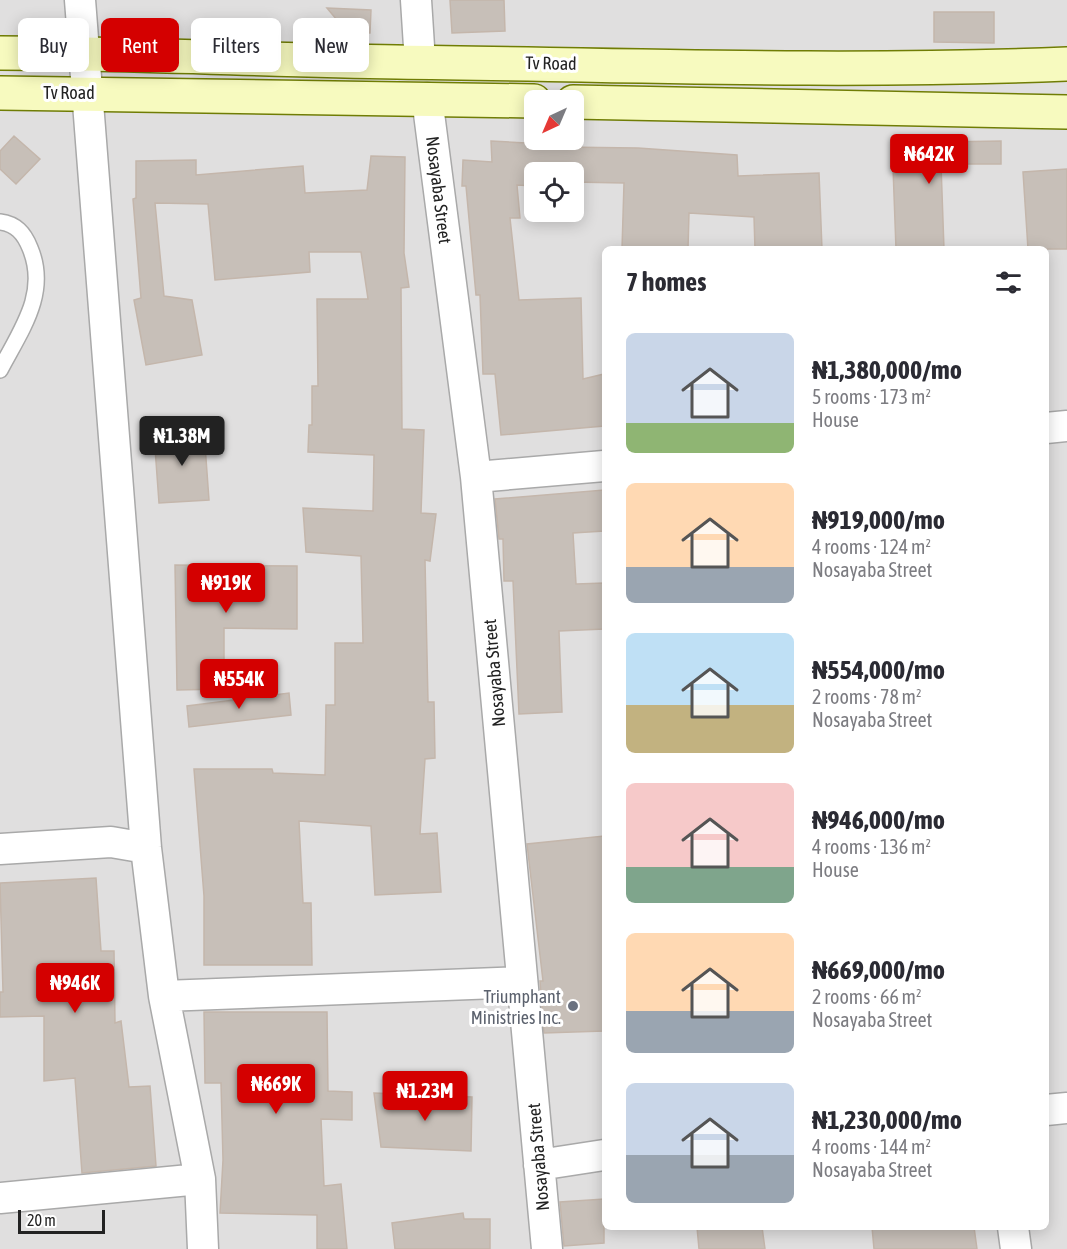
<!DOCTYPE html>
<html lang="en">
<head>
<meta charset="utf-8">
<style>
	:root { --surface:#fff; --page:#f7f7f7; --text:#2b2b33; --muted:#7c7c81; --accent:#d40000 }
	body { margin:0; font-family:"Asap Condensed",sans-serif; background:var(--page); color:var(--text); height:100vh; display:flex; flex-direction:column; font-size:22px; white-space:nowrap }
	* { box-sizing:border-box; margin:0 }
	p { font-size:20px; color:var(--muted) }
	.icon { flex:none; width:33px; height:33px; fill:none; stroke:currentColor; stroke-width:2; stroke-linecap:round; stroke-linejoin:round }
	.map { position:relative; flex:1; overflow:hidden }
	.drawer { position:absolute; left:602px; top:246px; width:447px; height:984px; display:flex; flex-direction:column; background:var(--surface); border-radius:9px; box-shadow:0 3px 15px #0003 }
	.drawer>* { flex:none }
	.guide { position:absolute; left:18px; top:18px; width:494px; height:54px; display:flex; gap:12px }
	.needle { width:39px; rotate:224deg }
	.tools { position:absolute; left:524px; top:90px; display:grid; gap:12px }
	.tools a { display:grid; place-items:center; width:60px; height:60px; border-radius:9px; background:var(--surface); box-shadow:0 3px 15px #0003; font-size:30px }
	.scale { position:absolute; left:18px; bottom:15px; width:87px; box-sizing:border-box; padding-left:6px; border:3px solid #222; border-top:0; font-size:16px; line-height:21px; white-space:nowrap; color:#222; -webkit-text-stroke:4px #fff; paint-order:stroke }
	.price { position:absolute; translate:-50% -51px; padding:0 14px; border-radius:6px; background:var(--accent); color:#fff; font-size:20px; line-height:39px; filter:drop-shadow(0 2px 3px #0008) }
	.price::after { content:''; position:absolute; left:50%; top:36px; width:18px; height:14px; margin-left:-9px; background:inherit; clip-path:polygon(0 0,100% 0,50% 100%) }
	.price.active { background:#222; color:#fff }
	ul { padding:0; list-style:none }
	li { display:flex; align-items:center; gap:18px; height:150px; padding:0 24px }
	li span { display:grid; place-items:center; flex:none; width:168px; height:120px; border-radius:9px; color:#555 }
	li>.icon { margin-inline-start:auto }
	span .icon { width:72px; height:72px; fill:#fffc; stroke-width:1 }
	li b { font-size:26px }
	h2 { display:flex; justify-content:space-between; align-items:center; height:72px; padding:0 24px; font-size:26px }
	.tag { padding:0 21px; border-radius:9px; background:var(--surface); box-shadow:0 3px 15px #0003; font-size:21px; line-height:54px }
	.tag.active { background:var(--accent); color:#fff }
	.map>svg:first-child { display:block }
	.residential { fill:#e0dfdf; fill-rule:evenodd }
	.building { fill:#c7bfb8; stroke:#c4b6ab; stroke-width:1.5 }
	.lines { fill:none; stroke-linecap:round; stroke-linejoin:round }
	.lane-casing { stroke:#a9a9a9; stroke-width:18 }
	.street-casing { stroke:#a9a9a9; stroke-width:33 }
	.secondary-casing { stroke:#707d05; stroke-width:36 }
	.lane { stroke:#fff; stroke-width:15 }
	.street { stroke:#fff; stroke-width:30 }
	.secondary { stroke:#f7fabf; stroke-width:33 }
	.worship-dot { fill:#6b7280; stroke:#fff; stroke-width:2 }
	.labels { text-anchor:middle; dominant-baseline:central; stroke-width:6; stroke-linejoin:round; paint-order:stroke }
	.street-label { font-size:18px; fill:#222; stroke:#fff }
	.worship-label { font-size:18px; fill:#5b616d; stroke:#fff; text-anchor:end }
</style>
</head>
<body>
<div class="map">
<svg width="1067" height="1249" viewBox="0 0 1067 1249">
	<rect width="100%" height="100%" fill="#f2efe9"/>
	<!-- residential -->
	<path class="residential" d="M0 0H1067V1249H0ZM534 100H573V140H534ZM534 172H573V212H534ZM604 249H1046V1227H604Z"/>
	<!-- building -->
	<path class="building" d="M450 0H504L505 31 452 33Z
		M327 8 371 10 370 33 347 32Z
		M934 12H994V43L934 42Z
		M14 136 40 159 16 184 0 169V151Z
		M941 137 942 142 1001 141V164H941L944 249H896L892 140Z
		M491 141 561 145V147L638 148 737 155 738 176 819 173 822 249H755L754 217 689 213 688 249H622L624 183 573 182V172H534V186L517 185 520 218H510L519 300 581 298 583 379 604 374V426L501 435 495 374H483L480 295H476L466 186H462L463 160 492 162Z
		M371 156 405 157 404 253 409 287 401 288 402 429 424 430 421 513 436 514 430 561 425 560 428 702H434L435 758 425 759 420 834 437 833 441 892 375 895 371 826 299 821 303 903H311L312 965H204V896L194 769H272L273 773 325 775 326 705H335V643H363L361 556 306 552 303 508 373 511 374 455 308 452 309 425H312V386H318L317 299H368L361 252H309L310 272 215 280 208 204 155 203 164 296 192 300 202 355 146 365 134 300 141 298 133 199 136 198V161L196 160V175L303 166 305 193 367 190Z
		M1067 169V249H1028L1023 172Z
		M204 431 209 500 159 503 154 434Z
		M604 490V531L573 533 576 584 604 583V629L559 631 562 712 519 714 513 581H504L503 539H499L495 499Z
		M175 565 297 566V629L224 628V689L177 690Z
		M289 693 291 715 189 727 187 706Z
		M604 836V1031L544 1033 540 981H543L527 844Z
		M96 878 101 951H114L115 1023 121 1021 129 1087 150 1086 156 1166 82 1173 75 1078 44 1081V1016L0 1017V992H3L0 883Z
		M204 1012H327L328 1091 352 1092V1120L321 1119 324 1186 341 1184 347 1249H317V1215L220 1213 223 1160 221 1083H205Z
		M374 1093 472 1097 471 1151 381 1147Z
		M604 1199V1243L564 1246 560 1202Z
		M463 1213 464 1219H490V1249H395L392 1223Z
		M697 1227H762L765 1249H699Z
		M872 1227H974L977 1249H874Z"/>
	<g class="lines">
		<!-- lane casing -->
		<g class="lane-casing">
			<path id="lane" d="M0 222C16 224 24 233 30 248 49 293 21 330 0 370"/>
		</g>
		<!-- street casing -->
		<g class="street-casing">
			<path id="street" d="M80 0 146 848 164 996 200 1179 203 1249
				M416 0 420 62
				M427 98 476 477 547 1249
				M1046 428 1067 426
				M476 477 604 466
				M0 849 111 842 146 848
				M164 996 522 982
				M1046 1110 1067 1108
				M539 1165 604 1155
				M0 1198 200 1179
				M1013 1227 1016 1249"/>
		</g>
		<!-- secondary casing -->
		<g class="secondary-casing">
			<path id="secondary" d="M0 53C132 53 264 60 397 62 620 65 844 73 1067 64
				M0 93 534 101
				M573 102 1067 112"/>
		</g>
		<!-- lane -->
		<use href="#lane" class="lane"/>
		<!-- street -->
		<use href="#street" class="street"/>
		<!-- secondary -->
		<use href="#secondary" class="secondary"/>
	</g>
	<!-- markers -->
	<circle class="worship-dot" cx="573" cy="1006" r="6"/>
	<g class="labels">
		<!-- street labels -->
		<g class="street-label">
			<text transform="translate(551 63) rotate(1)">Tv Road</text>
			<text x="69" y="92">Tv Road</text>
			<text transform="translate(439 190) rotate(83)">Nosayaba Street</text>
			<text transform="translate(494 673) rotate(-95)">Nosayaba Street</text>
			<text transform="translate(538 1157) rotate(-95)">Nosayaba Street</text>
		</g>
		<!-- worship labels -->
		<g class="worship-label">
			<text x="561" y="996">Triumphant<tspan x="561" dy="21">Ministries Inc.</tspan></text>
		</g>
	</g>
</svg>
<div class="tools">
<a><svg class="needle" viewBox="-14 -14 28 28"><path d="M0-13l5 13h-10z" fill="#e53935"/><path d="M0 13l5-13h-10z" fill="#7c7c81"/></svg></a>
<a><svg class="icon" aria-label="locate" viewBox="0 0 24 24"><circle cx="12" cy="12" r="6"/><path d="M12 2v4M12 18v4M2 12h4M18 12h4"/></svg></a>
</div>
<div class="scale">20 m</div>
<b class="price" style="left:929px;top:185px">₦642K</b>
<b class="price active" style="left:182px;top:467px">₦1.38M</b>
<b class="price" style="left:226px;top:614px">₦919K</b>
<b class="price" style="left:239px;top:710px">₦554K</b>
<b class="price" style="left:75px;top:1014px">₦946K</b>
<b class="price" style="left:276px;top:1115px">₦669K</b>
<b class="price" style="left:425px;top:1122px">₦1.23M</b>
<div class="guide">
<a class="tag">Buy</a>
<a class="tag active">Rent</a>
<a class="tag">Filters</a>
<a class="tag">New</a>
</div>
<section class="drawer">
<h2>7 homes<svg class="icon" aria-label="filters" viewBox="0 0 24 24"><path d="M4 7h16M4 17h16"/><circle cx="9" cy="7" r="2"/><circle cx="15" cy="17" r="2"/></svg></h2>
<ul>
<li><span style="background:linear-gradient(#c9d6e8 75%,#8fb573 0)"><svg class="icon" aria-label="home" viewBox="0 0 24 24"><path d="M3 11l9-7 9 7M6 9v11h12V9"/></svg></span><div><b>₦1,380,000/mo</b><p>5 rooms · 173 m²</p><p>House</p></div></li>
<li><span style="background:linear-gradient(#ffd9b3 70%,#9aa5b1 0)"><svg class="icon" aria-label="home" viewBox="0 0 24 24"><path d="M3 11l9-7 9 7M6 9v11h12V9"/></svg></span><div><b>₦919,000/mo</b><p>4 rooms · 124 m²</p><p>Nosayaba Street</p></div></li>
<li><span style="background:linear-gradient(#bfe0f5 60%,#c2b280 0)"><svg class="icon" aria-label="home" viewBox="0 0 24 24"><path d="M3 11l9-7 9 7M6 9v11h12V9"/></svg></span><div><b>₦554,000/mo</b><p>2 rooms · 78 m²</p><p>Nosayaba Street</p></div></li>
<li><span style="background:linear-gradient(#f6c9c9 70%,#7fa58c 0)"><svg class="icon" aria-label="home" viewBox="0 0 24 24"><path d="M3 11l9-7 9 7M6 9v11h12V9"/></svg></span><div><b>₦946,000/mo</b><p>4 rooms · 136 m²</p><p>House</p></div></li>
<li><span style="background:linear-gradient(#ffd9b3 65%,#9aa5b1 0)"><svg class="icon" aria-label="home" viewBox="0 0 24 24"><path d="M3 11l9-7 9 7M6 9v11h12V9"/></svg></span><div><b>₦669,000/mo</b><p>2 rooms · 66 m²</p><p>Nosayaba Street</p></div></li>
<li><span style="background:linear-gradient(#c9d6e8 60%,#9aa5b1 0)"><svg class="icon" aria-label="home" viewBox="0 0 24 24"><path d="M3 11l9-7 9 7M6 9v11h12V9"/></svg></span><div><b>₦1,230,000/mo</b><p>4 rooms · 144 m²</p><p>Nosayaba Street</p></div></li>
</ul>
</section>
</div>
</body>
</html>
